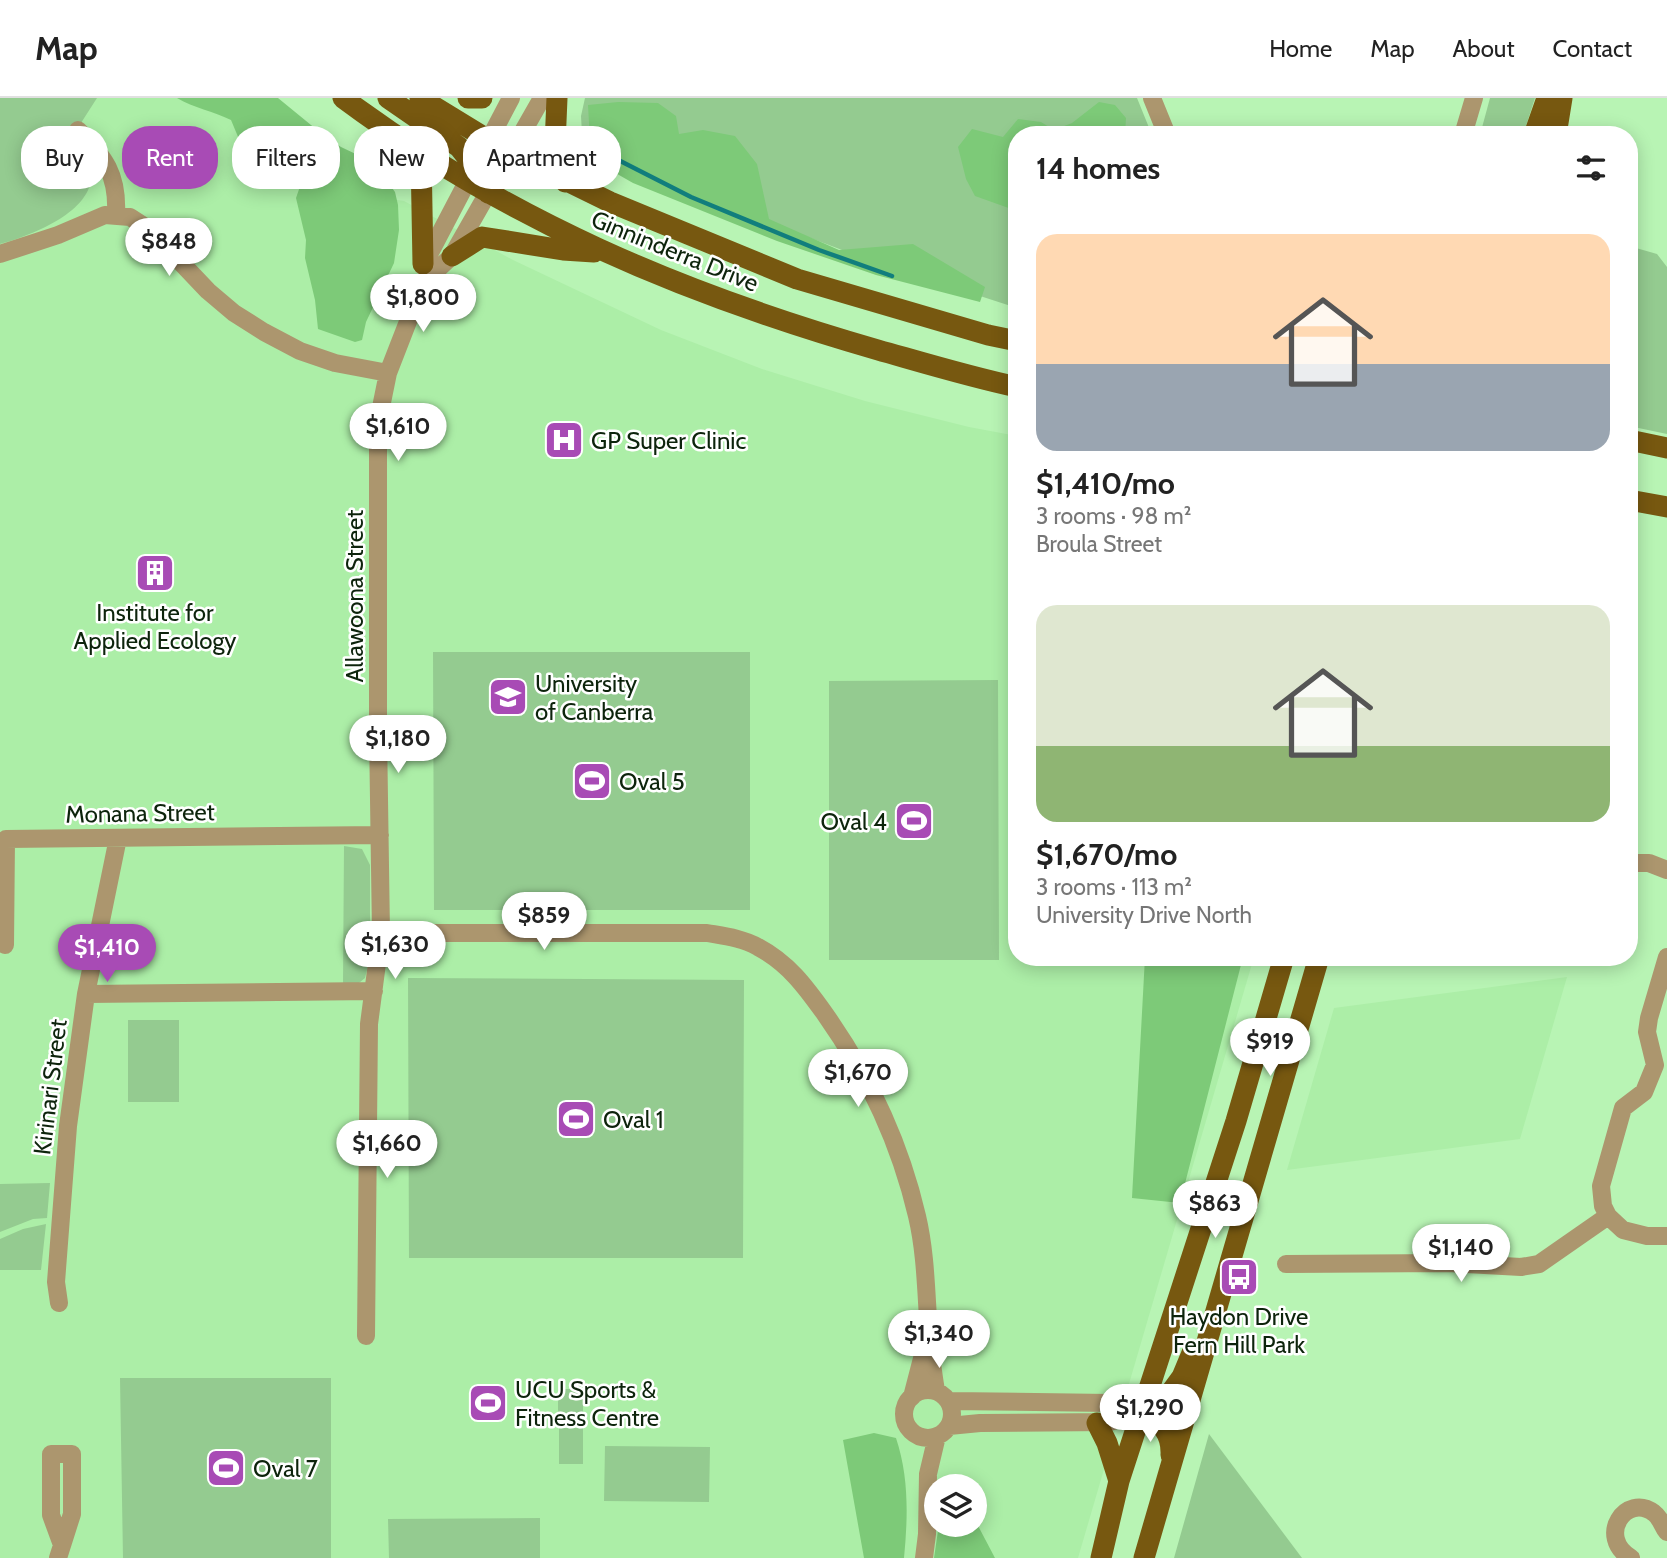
<!DOCTYPE html>
<html lang="en">
<head>
<meta charset="utf-8">
<style>
	:root { --surface:#fff; --page:#f2f2f2; --text:#222; --muted:#767676; --line:#e0e0e0; --accent:#a84bb5 }
	body { margin:0; font-family:Cabin,sans-serif; background:var(--page); color:var(--text); height:100vh; display:flex; flex-direction:column; font-size:26px; white-space:nowrap }
	* { box-sizing:border-box; margin:0 }
	p { font-size:23px; color:var(--muted) }
	.icon { flex:none; width:38px; height:38px; fill:none; stroke:currentColor; stroke-width:2; stroke-linecap:round; stroke-linejoin:round }
	.map { position:relative; flex:1; overflow:hidden }
	.side { position:absolute; left:1008px; top:28px; width:630px; height:840px; display:flex; flex-direction:column; background:var(--surface); border-radius:28px; box-shadow:0 4px 18px #0003 }
	.side>* { flex:none }
	.hud { position:absolute; left:21px; top:28px; width:665px; height:63px; display:flex; gap:14px }
	.fabs { position:absolute; left:924px; top:1376px; display:grid; gap:14px }
	.fabs a { display:grid; place-items:center; width:63px; height:63px; border-radius:50%; background:var(--surface); box-shadow:0 4px 18px #0003; font-size:35px }
	.price { position:absolute; translate:-50% -60px; padding:0 16px; border-radius:24px; background:#fff; color:#222; font-size:23px; line-height:46px; filter:drop-shadow(0 2px 4px #0008) }
	.price::after { content:''; position:absolute; left:50%; top:42px; width:21px; height:16px; margin-left:-10px; background:inherit; clip-path:polygon(0 0,100% 0,50% 100%) }
	.price.on { background:var(--accent); color:#fff }
	ul { padding:0; list-style:none }
	li { display:grid; align-content:center; gap:14px; height:371px; padding:0 28px }
	li span { display:grid; place-items:center; height:217px; border-radius:21px; color:#555 }
	li>.icon { margin-inline-start:auto }
	span .icon { width:126px; height:126px; fill:#fffc; stroke-width:1 }
	li b { font-size:30px }
	h2 { display:flex; justify-content:space-between; align-items:center; height:84px; padding:0 28px; font-size:30px }
	.chip { padding:0 24px; border-radius:28px; background:var(--surface); box-shadow:0 4px 18px #0003; font-size:24px; line-height:63px }
	.chip.on { background:var(--accent); color:#fff }
	header { display:flex; align-items:center; gap:42px; box-sizing:border-box; height:98px; padding:0 35px; background:var(--surface); border-bottom:2px solid var(--line) }
	header strong { font-size:33px }
	nav { display:flex; gap:38px; margin-inline-start:auto; font-size:24px }
	.map>svg:first-child { display:block }
	.built { fill:#aceea7; fill-rule:evenodd }
	.green { fill:#94cb90 }
	.forest { fill:#7dca78 }
	.lines { fill:none; stroke-linecap:round; stroke-linejoin:round }
	.stream { stroke:#117e7d; stroke-width:4.5 }
	.minor { stroke:#ac966e; stroke-width:18 }
	.major { stroke:#775810; stroke-width:21 }
	.labels { text-anchor:middle; dominant-baseline:central; stroke-width:5; stroke-linejoin:round; paint-order:stroke }
	.street-label { font-size:24px; fill:#0d240c; stroke:#fff }
	.poi-label { font-size:24px; fill:#0d240c; stroke:#fff; text-anchor:start }
</style>
</head>
<body>
<header>
<strong>Map</strong>
<nav><a>Home</a><a>Map</a><a>About</a><a>Contact</a></nav>
</header>
<div class="map">
<svg width="1667" height="1460" viewBox="0 0 1667 1460">
	<rect width="100%" height="100%" fill="#b8f4b4"/>
	<!-- built -->
	<path class="built" d="M0 0H260L372 98 404 103 513 162 661 232 762 271 865 303 969 329 1017 338V859H1254L1078 1460H0ZM936 1388H975V1426H936Z
		M1567 879 1520 1041 1287 1072 1334 910Z"/>
	<!-- green -->
	<path class="green" d="M0 0H97L72 39C129 96 48 133 0 146Z
		M585 0H1137L1152 37H1017V210L863 160 583 53 581 18Z
		M1490 0H1535L1523 37H1480Z
		M1629 148 1657 156 1667 169V336L1629 328Z
		M433 554H750V812H434Z
		M998 582 999 862H829V583Z
		M344 748 362 751 370 767V860L365 880 354 889 343 886Z
		M408 880 744 882 743 1160H409Z
		M128 922H179V1004H128Z
		M50 1085 47 1120 33 1121 0 1134V1086Z
		M46 1126 41 1172H0V1141L23 1131Z
		M120 1280H331V1460H123Z
		M558 1291H583V1326L558 1327Z
		M559 1330H583V1366H559Z
		M1209 1336 1302 1460H1174Z
		M605 1348 710 1349 709 1404 604 1403Z
		M540 1420V1460H389L388 1421Z"/>
	<!-- forest -->
	<path class="forest" d="M177 0H278L322 36 341 49 362 59 375 77 387 83 395 94 398 107 399 132 394 165 366 224 362 242 355 244 318 231 315 202 305 160 306 142 296 100 305 74 304 62 294 57 288 59 280 71 270 77 264 74 259 62 244 53 231 22C213 13 194 10 177 0Z
		M618 4 658 5 676 18 679 36 703 32 735 38 757 66 769 121 839 152 913 146 985 189 980 204 876 177 777 143 633 85 591 61 588 7Z
		M1099 4 1115 7 1126 20 1125 37H1017V113L975 98 966 81 958 49 972 31 1003 39 1018 21 1041 24 1054 32 1072 25Z
		M1145 859H1243L1180 1105 1132 1100Z
		M874 1335 896 1340C909 1379 908 1419 904 1460H864L843 1342Z
		M975 1422 995 1460H934L939 1426H975Z"/>
	<g class="lines">
		<!-- stream -->
		<path class="stream" d="M581 43 691 99 819 152 892 178"/>
		<!-- minor -->
		<path class="minor" d="M1152 0 1167 37
			M78 32C105 59 118 77 116 116
			M1463 37 1474 0
			M0 156 58 137 105 117 130 119 150 132 208 193 234 215 264 234 300 253 335 265 388 275
			M423 168 511 0
			M1629 765H1649L1667 772
			M381 835H707C724 838 742 840 758 849 788 865 805 888 825 916 868 977 900 1045 917 1118 926 1156 926 1196 929 1235 930 1254 933 1274 936 1293
			M5 847 6 741 380 737
			M1667 859 1649 920 1647 934 1655 967 1644 994 1623 1010 1601 1088 1603 1108 1608 1118 1623 1132 1647 1138H1667
			M86 896 374 893
			M1286 1166 1448 1165 1521 1169 1539 1166 1608 1118
			M59 1205 56 1184 68 1028 86 896 118 740
			M366 1238 369 926 381 835 378 634V324L388 275 423 185 452 158 542 0
			M904 1316a24 24 0 1 1 48 0a24 24 0 1 1-48 0Z
			M912 1299 926 1245
			M949 1303 1110 1305 1141 1314
			M949 1328 980 1325 1110 1324 1141 1314
			M58 1460 72 1416V1356H51V1417L62 1447
			M924 1460 927 1436 928 1376 937 1338
			M1631 1460C1596 1439 1626 1394 1654 1415 1661 1420 1662 1428 1667 1434"/>
		<!-- major -->
		<path class="major" d="M343 0C507 122 683 196 878 252 924 265 970 279 1017 289
			M388 0 459 49 474 68 488 95
			M420 0 510 55 610 104 797 181 988 237 1017 243
			M468 0H482
			M557 0 555 47 565 84
			M1534 37 1547 0
			M1556 37 1562 0
			M421 56 423 166
			M452 158 482 139 563 152 594 154
			M1629 342 1667 350
			M1629 402 1667 409
			M1141 1314 1163 1305 1182 1279 1192 1255
			M1141 1314C1161 1323 1172 1335 1171 1357
			M1097 1325 1107 1345 1119 1383
			M1101 1460 1119 1383 1236 1023 1284 859
			M1144 1460 1319 859"/>
	</g>
	<!-- icons -->
	<defs>
		<g id="hospital-square" transform="scale(2.0125)"><rect x="-9" y="-9" width="18" height="18" rx="4" fill="#a84bb5" stroke="#fff"/><path d="M-5-5h3v3.5h4V-5h3V5h-3V1.5h-4V5h-3Z" fill="#fff"/></g>
		<g id="building-square" transform="scale(2.0125)"><rect x="-9" y="-9" width="18" height="18" rx="4" fill="#a84bb5" stroke="#fff"/><path d="M-4-6H4V6H1V3H-1V6H-4ZM-2.5-4.3h1.7v1.8h-1.7ZM.8-4.3h1.7v1.8H.8ZM-2.5-1h1.7V.8h-1.7ZM.8-1h1.7V.8H.8Z" fill="#fff"/></g>
		<g id="university-square" transform="scale(2.0125)"><rect x="-9" y="-9" width="18" height="18" rx="4" fill="#a84bb5" stroke="#fff"/><path d="M0-5L7-2L0 1L-7-2ZM-4 1L0 2.5L4 1V4Q0 6-4 4Z" fill="#fff"/></g>
		<g id="stadium-square" transform="scale(2.0125)"><rect x="-9" y="-9" width="18" height="18" rx="4" fill="#a84bb5" stroke="#fff"/><path d="M0-5a6.5 5 0 1 0 0 10a6.5 5 0 1 0 0-10ZM-3.5-1.8h7v3.6h-7Z" fill="#fff"/></g>
		<g id="bus-square" transform="scale(2.0125)"><rect x="-9" y="-9" width="18" height="18" rx="4" fill="#a84bb5" stroke="#fff"/><path d="M-5-6H5V4H4V6H2V4H-2V6H-4V4H-5ZM-3.5-4V0h7V-4ZM-3.5 1.2v1.5H-2V1.2ZM2 1.2v1.5H3.5V1.2Z" fill="#fff"/></g>
	</defs>
	<g fill-rule="evenodd">
		<use href="#hospital-square" x="564" y="342"/>
		<use href="#building-square" x="155" y="475"/>
		<use href="#university-square" x="508" y="599"/>
		<use href="#stadium-square" x="592" y="683"/>
		<use href="#stadium-square" x="914" y="723"/>
		<use href="#stadium-square" x="576" y="1021"/>
		<use href="#bus-square" x="1239" y="1179"/>
		<use href="#stadium-square" x="488" y="1305"/>
		<use href="#stadium-square" x="226" y="1370"/>
	</g>
	<g class="labels">
		<!-- street labels -->
		<g class="street-label">
			<text transform="translate(675 153) rotate(22)">Ginninderra Drive</text>
			<text transform="translate(354 498) rotate(-90)">Allawoona Street</text>
			<text transform="translate(140 715) rotate(-1)">Monana Street</text>
			<text transform="translate(50 989) rotate(-83)">Kirinari Street</text>
		</g>
		<!-- poi labels -->
		<g class="poi-label">
			<text x="591" y="342">GP Super Clinic</text>
			<text x="155" y="514" text-anchor="middle">Institute for<tspan x="155" dy="28">Applied Ecology</tspan></text>
			<text x="535" y="585">University<tspan x="535" dy="28">of Canberra</tspan></text>
			<text x="619" y="683">Oval 5</text>
			<text x="887" y="723" text-anchor="end">Oval 4</text>
			<text x="603" y="1021">Oval 1</text>
			<text x="1239" y="1218" text-anchor="middle">Haydon Drive<tspan x="1239" dy="28">Fern Hill Park</tspan></text>
			<text x="515" y="1291">UCU Sports &amp;<tspan x="515" dy="28">Fitness Centre</tspan></text>
			<text x="253" y="1370">Oval 7</text>
		</g>
	</g>
</svg>
<div class="fabs">
<a><svg class="icon" aria-label="layers" viewBox="0 0 24 24"><path d="M12 4l9 5-9 5-9-5zM3 14l9 5 9-5"/></svg></a>
</div>
<b class="price" style="left:169px;top:180px">$848</b>
<b class="price" style="left:423px;top:236px">$1,800</b>
<b class="price" style="left:398px;top:365px">$1,610</b>
<b class="price" style="left:398px;top:677px">$1,180</b>
<b class="price" style="left:544px;top:854px">$859</b>
<b class="price" style="left:395px;top:883px">$1,630</b>
<b class="price on" style="left:107px;top:886px">$1,410</b>
<b class="price" style="left:1270px;top:980px">$919</b>
<b class="price" style="left:858px;top:1011px">$1,670</b>
<b class="price" style="left:387px;top:1082px">$1,660</b>
<b class="price" style="left:1215px;top:1142px">$863</b>
<b class="price" style="left:1461px;top:1186px">$1,140</b>
<b class="price" style="left:939px;top:1272px">$1,340</b>
<b class="price" style="left:1150px;top:1346px">$1,290</b>
<div class="hud">
<a class="chip">Buy</a>
<a class="chip on">Rent</a>
<a class="chip">Filters</a>
<a class="chip">New</a>
<a class="chip">Apartment</a>
</div>
<section class="side">
<h2>14 homes<svg class="icon" aria-label="filters" viewBox="0 0 24 24"><path d="M4 7h16M4 17h16"/><circle cx="9" cy="7" r="2"/><circle cx="15" cy="17" r="2"/></svg></h2>
<ul>
<li><span style="background:linear-gradient(#ffd9b3 60%,#9aa5b1 0)"><svg class="icon" aria-label="home" viewBox="0 0 24 24"><path d="M3 11l9-7 9 7M6 9v11h12V9"/></svg></span><div><b>$1,410/mo</b><p>3 rooms · 98 m²</p><p>Broula Street</p></div></li>
<li><span style="background:linear-gradient(#dfe7d0 65%,#8fb573 0)"><svg class="icon" aria-label="home" viewBox="0 0 24 24"><path d="M3 11l9-7 9 7M6 9v11h12V9"/></svg></span><div><b>$1,670/mo</b><p>3 rooms · 113 m²</p><p>University Drive North</p></div></li>
</ul>
</section>
</div>
</body>
</html>
